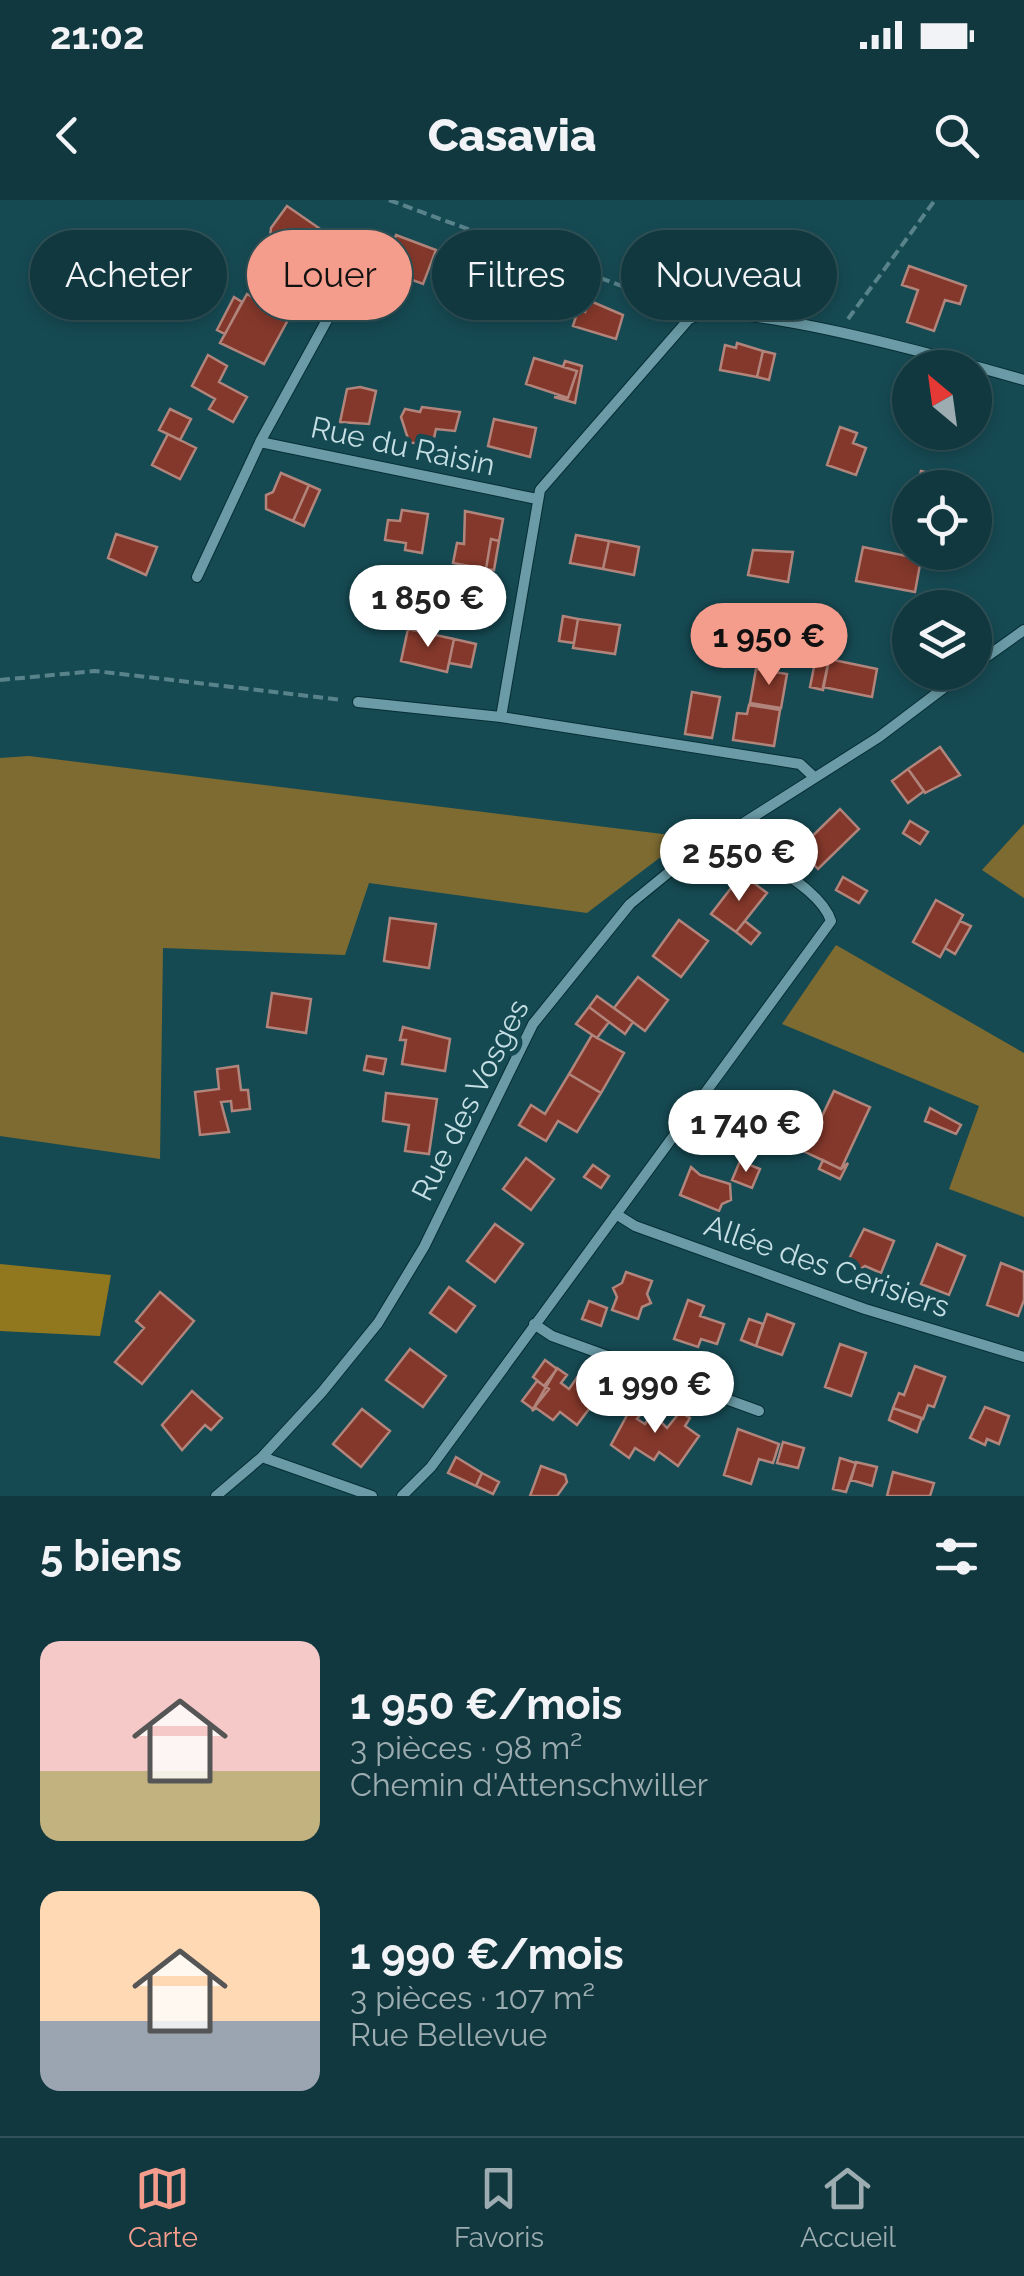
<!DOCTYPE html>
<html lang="fr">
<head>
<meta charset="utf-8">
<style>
	:root { --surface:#10383e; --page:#1e4349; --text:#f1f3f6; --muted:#9cacb0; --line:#305258; --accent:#f49d8c }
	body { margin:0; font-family:Raleway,sans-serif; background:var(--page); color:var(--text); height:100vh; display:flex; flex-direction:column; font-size:38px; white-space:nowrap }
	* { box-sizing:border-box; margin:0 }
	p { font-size:32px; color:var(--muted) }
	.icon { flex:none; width:55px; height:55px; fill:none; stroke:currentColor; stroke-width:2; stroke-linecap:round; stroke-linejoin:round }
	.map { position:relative; height:1296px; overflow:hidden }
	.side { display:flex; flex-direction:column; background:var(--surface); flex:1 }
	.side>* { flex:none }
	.banner { position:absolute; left:30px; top:30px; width:965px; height:90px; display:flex; gap:20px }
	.needle { width:65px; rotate:331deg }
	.buttons { position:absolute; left:892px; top:150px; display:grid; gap:20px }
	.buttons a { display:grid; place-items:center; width:100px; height:100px; border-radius:50%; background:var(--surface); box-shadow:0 5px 15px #0003,0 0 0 2px var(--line); font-size:50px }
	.price { position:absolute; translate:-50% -85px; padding:0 22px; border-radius:35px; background:#fff; color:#222; font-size:32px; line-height:65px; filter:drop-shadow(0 2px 5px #0008) }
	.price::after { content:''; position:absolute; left:50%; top:60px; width:30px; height:22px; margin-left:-15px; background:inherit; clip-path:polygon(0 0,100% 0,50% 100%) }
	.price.on { background:var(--accent); color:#111 }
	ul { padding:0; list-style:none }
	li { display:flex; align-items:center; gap:30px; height:250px; padding:0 40px }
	li span { display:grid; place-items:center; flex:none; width:280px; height:200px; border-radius:20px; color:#555 }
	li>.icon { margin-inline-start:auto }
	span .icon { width:120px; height:120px; fill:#fffc; stroke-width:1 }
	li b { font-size:42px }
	h2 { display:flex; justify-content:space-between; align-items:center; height:120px; padding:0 40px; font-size:42px }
	.chip { padding:0 35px; border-radius:45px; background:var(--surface); box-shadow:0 5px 15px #0003,0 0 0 2px var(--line); font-size:35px; line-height:90px }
	.chip.on { background:var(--accent); color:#111 }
	.status { display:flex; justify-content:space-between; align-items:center; height:70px; padding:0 50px; background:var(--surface); direction:ltr }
	.status svg { height:28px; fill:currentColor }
	header { display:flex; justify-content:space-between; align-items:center; height:130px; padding:0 40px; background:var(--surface); font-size:45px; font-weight:800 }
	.tabs { display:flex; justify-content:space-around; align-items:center; height:140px; border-top:2px solid var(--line); background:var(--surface); font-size:28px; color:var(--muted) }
	.tabs a { display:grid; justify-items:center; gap:5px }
	.tabs .on { color:var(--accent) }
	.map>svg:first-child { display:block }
	.green { fill:#7d6b31 }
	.forest { fill:#91781f }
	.building { fill:#84382b; stroke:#b1857c; stroke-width:2.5 }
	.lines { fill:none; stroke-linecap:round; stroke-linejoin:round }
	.minor-casing { stroke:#062e35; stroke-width:12 }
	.path { stroke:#59838b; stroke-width:4; stroke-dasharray:10 5; stroke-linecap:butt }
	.minor { stroke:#6a9ba6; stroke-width:10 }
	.labels { text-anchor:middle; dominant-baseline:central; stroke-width:10; stroke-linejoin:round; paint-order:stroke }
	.street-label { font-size:30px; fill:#c5dee4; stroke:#164a53 }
</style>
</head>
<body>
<div class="status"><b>21:02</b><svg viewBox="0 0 49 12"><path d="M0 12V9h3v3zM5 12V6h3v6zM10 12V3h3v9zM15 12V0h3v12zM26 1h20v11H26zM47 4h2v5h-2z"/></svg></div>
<header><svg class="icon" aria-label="back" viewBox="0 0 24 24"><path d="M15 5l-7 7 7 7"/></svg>Casavia<svg class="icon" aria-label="search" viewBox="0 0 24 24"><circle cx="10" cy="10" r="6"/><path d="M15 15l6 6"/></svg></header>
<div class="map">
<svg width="1024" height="1296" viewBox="0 0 1024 1296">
	<rect width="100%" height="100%" fill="#164a53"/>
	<!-- green -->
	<path class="green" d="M29 556 687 637 587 713 369 683 345 755 163 748 160 959 0 936V558Z
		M1024 624V698L982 670Z
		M836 745 1024 853V1017L949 989 979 906 782 824Z"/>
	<!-- forest -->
	<path class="forest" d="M0 1064 111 1075 100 1136 0 1131Z"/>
	<!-- building -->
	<path class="building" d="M287 6 329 35 319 52 298 38 292 50 270 38 271 28Z
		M396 35 436 50 423 84 383 69Z
		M909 66 966 86 960 104 945 100 934 131 907 122 918 90 902 85Z
		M247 94 289 118 264 164 220 143Z
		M234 97 242 102 225 134 217 130Z
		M588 100 623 115 616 139 573 126 578 110 585 112Z
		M737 143 763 151 757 177 720 170 725 145 736 148Z
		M763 151 775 154 769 180 757 177Z
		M208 155 227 166 219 182 247 197 233 222 209 209 215 199 192 186Z
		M534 158 577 171 568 198 526 184Z
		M565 161 582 166 575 203 554 197 568 198 577 171 563 167Z
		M360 187 376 191 369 224 340 222 347 189Z
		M422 207 460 212 455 231 436 229 432 247 409 242 401 217 405 209 420 212Z
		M170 209 191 219 180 240 159 230Z
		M494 219 536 228 530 257 488 246Z
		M840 227 857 233 853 243 866 248 856 275 827 265Z
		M168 234 196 248 180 279 152 265Z
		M921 271 950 278 947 288 918 283Z
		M281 273 309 285 293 321 266 309V295L273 292Z
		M309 285 320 290 304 326 293 321Z
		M402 310 428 314 422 353 405 350 406 343 385 340 388 320 400 321Z
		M465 311 503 319 499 341 491 339 486 369 453 363 457 343 464 344Z
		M116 334 157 347 146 375 108 358Z
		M576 335 609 341 603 369 570 363Z
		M491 339 499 341 494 370 486 369Z
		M609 341 639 347 634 375 603 369Z
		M863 347 921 359 915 392 856 381Z
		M753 350 793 352 788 382 748 375Z
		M563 416 578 419 574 443 559 441Z
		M578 419 620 425 615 454 573 448Z
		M408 429 454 439 447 472 401 461Z
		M454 439 476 444 471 467 449 463Z
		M829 459 877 469 872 497 823 487Z
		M815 462 828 465 823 490 810 487Z
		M756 469 787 474 781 508 750 503Z
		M692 492 720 497 712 538 685 534Z
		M749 505 780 510 774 546 733 540 737 513 747 514Z
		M940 547 960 575 925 593 908 569Z
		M908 569 924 591 908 603 892 581Z
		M840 609 859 629 818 669 799 649Z
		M910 621 928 632 920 644 903 633Z
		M843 677 867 691 859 703 836 690Z
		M738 679 746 685 750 680 767 693 736 732 711 714Z
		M936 700 963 715 940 757 913 742Z
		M390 718 436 724 429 768 384 761Z
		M679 720 708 741 681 777 653 756Z
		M745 721 760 733 751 744 736 732Z
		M960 721 971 726 955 754 945 748Z
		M638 777 668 800 645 831 614 808Z
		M272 793 311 799 306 833 267 827Z
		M597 796 633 822 625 834 589 807Z
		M589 807 609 822 597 838 576 824Z
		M403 827 450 839 445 871 402 864 406 840H400Z
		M592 835 624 853 601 893 569 874Z
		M367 856 386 859 383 874 364 870Z
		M238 866 241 890H248L250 909 232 911 231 901 221 902 229 932 200 935 195 892 219 889 217 869Z
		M569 874 601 893 577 932 558 921 546 941 519 925 531 905 545 914Z
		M834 891 870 907 841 969 805 952Z
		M386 893 437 899 429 954 405 951 409 925 383 921Z
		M743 900 769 918 746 949 720 930Z
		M930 908 961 925 956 934 925 921Z
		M526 958 554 979 531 1010 503 989Z
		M823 960 841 969 848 963 840 979 819 969Z
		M740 961 760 969 752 988 732 980Z
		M593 965 609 976 601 988 584 977Z
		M691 967 700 975 730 984 731 1000 722 1004 719 1011 680 995Z
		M495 1024 523 1044 495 1082 467 1061Z
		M864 1029 894 1041 881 1073 865 1066 857 1071 851 1068 848 1061Z
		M937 1044 965 1056 949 1095 921 1084Z
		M1001 1063 1024 1072V1100L1018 1116 987 1105Z
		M626 1072 652 1081 647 1094 651 1103 642 1107 638 1119 612 1110 617 1097 613 1088 622 1083Z
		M449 1087 475 1106 456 1132 430 1113Z
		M160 1092 194 1121 142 1184 115 1162 144 1128 136 1121Z
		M688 1100 704 1106 700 1116 724 1124 717 1144 701 1139 698 1147 674 1139Z
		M589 1101 607 1108 601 1126 582 1119Z
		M767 1114 794 1124 782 1155 756 1146Z
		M749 1119 763 1124 756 1146 741 1140Z
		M840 1144 866 1153 851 1196 825 1187Z
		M410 1149 446 1176 423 1207 386 1180Z
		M545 1160 557 1169 544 1186 533 1177Z
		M915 1166 945 1177 934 1207 928 1205 923 1219 893 1208 899 1193 904 1195Z
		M557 1168 567 1175 561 1183 569 1189 581 1172 591 1179 585 1187 598 1197 577 1225 560 1212 553 1220 536 1208 532 1211Z
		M537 1181 549 1189 533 1209 522 1201Z
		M192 1191 222 1218 211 1230 205 1225 182 1250 162 1225Z
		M633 1204 643 1211 637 1219 645 1224 656 1207 666 1214 661 1222 667 1228 680 1212 690 1218 685 1226 699 1236 678 1266 659 1252 654 1260 635 1248 629 1258 611 1245Z
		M985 1207 1009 1216 999 1244 987 1239 985 1245 970 1238Z
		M893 1208 922 1218 917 1232 889 1220Z
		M362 1209 390 1231 361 1267 333 1244Z
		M738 1229 779 1244 773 1263 759 1259 751 1284 724 1275Z
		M783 1242 804 1248 798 1268 777 1263Z
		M456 1257 482 1273 476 1286 448 1273Z
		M840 1258 856 1263 846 1292 833 1289Z
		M856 1262 877 1267 872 1286 851 1280Z
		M541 1266 565 1275 567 1282 557 1296H530Z
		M893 1272 934 1283 930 1296H887Z
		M482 1273 499 1282 493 1294 476 1286Z"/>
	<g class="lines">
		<!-- minor casing -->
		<g class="minor-casing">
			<path id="minor" d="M260 242 537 299
				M197 377 260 242 333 109
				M975 465 1024 430
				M358 502 501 517 800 564 814 577
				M501 517 540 290 689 119C734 96 967 164 1024 180
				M616 1014 635 1026 865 1109 1024 1157
				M534 1124 552 1136 759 1211
				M262 1257 372 1296
				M216 1296 262 1257 322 1192 378 1123 424 1047 533 824 630 704 679 664 879 537 965 472
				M402 1296 431 1267 831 721C820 686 756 660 729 632"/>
		</g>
		<!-- path -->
		<path class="path" d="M389 0 679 107
			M848 119 935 0
			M0 480 95 471 343 500"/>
		<!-- minor -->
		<use href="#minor" class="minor"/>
	</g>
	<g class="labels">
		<!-- street labels -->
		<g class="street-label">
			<text transform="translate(403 246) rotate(12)">Rue du Raisin</text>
			<text transform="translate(470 900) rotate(-63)">Rue des Vosges</text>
			<text transform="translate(827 1066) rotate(19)">Allée des Cerisiers</text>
		</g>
	</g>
</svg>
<div class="buttons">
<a><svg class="needle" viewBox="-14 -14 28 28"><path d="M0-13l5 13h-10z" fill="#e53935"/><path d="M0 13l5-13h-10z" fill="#9cacb0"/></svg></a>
<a><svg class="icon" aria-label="locate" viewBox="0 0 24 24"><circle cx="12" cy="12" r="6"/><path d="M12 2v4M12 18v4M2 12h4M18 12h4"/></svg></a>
<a><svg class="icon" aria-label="layers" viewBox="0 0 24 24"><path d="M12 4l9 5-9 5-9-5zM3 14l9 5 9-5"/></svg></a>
</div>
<b class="price" style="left:428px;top:450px">1 850 €</b>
<b class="price on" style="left:769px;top:488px">1 950 €</b>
<b class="price" style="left:739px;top:704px">2 550 €</b>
<b class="price" style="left:746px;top:975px">1 740 €</b>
<b class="price" style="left:655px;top:1236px">1 990 €</b>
<div class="banner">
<a class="chip">Acheter</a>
<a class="chip on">Louer</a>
<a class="chip">Filtres</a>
<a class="chip">Nouveau</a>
</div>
</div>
<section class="side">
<h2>5 biens<svg class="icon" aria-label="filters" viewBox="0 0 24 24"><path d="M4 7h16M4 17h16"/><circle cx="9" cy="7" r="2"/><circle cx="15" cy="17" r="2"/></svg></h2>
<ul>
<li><span style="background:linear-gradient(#f6c9c9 65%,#c2b280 0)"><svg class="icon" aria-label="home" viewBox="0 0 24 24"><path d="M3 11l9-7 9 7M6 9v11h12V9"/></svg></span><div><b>1 950 €/mois</b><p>3 pièces · 98 m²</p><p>Chemin d'Attenschwiller</p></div></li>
<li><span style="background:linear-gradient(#ffd9b3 65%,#9aa5b1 0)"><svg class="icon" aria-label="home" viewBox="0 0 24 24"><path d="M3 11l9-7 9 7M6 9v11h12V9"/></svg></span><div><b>1 990 €/mois</b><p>3 pièces · 107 m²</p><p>Rue Bellevue</p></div></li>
</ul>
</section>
<nav class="tabs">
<a class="on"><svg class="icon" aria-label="map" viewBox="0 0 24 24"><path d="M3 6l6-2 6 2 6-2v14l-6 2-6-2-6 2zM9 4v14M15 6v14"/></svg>Carte</a>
<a><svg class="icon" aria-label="saved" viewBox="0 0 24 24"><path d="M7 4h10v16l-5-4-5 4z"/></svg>Favoris</a>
<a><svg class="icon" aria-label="home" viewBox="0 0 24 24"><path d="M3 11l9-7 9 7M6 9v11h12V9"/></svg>Accueil</a>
</nav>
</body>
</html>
